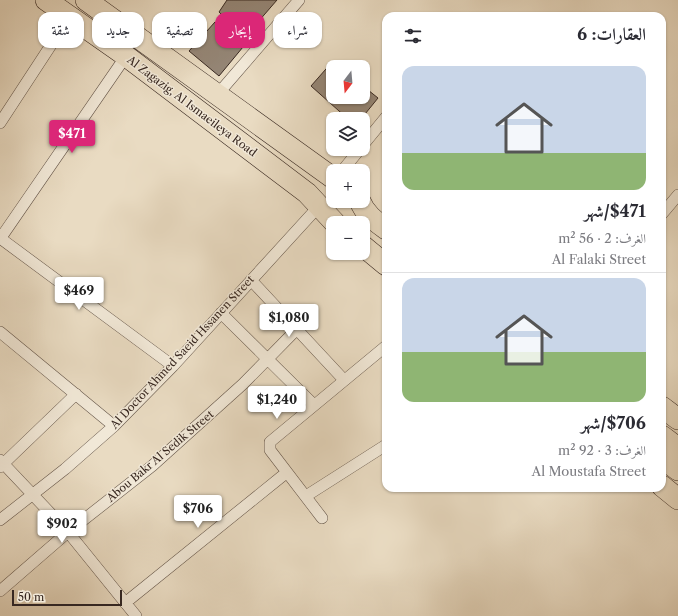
<!DOCTYPE html>
<html lang="ar">
<head>
<meta charset="utf-8">
<style>
	:root { --surface:#fff; --page:#f7f7f7; --text:#2b2b33; --muted:#7c7c81; --line:#e1e1e2; --accent:#db2777 }
	body { margin:0; font-family:"Libre Caslon Text",Amiri,serif; background:var(--page); color:var(--text); direction:rtl; height:100vh; display:flex; flex-direction:column; font-size:15px; white-space:nowrap }
	* { box-sizing:border-box; margin:0 }
	p { font-size:13px; color:var(--muted) }
	.icon { flex:none; width:22px; height:22px; fill:none; stroke:currentColor; stroke-width:2; stroke-linecap:round; stroke-linejoin:round }
	.map { position:relative; flex:1; overflow:hidden; direction:ltr }
	.sheet { position:absolute; left:382px; top:12px; width:284px; height:480px; display:flex; flex-direction:column; background:var(--surface); border-radius:12px; box-shadow:0 1px 3px #0004; direction:rtl }
	.sheet>* { flex:none }
	.hud { position:absolute; left:12px; top:12px; width:310px; height:36px; direction:rtl; display:flex; gap:8px }
	.needle { width:26px; rotate:196deg }
	.tools { position:absolute; left:326px; top:60px; display:grid; gap:8px }
	.tools a { display:grid; place-items:center; width:44px; height:44px; border-radius:8px; background:var(--surface); box-shadow:0 1px 3px #0004; font-size:20px }
	.scale { position:absolute; left:12px; bottom:10px; width:110px; box-sizing:border-box; padding-left:4px; border:2px solid #382821; border-top:0; font-size:11px; line-height:14px; white-space:nowrap; color:#382821; -webkit-text-stroke:3px #f1e8d7; paint-order:stroke }
	.price { position:absolute; translate:-50% -34px; padding:0 9px; border-radius:4px; background:#fff; color:#222; font-size:13px; line-height:26px; filter:drop-shadow(0 1px 2px #0008) }
	.price::after { content:''; position:absolute; left:50%; top:24px; width:12px; height:9px; margin-left:-6px; background:inherit; clip-path:polygon(0 0,100% 0,50% 100%) }
	.price.current { background:var(--accent); color:#fff }
	ul { padding:0; list-style:none }
	li { display:grid; align-content:center; gap:8px; height:212px; padding:0 20px }
	li+li { border-top:1px solid var(--line) }
	li span { display:grid; place-items:center; height:124px; border-radius:12px; color:#555 }
	li>.icon { margin-inline-start:auto }
	span .icon { width:72px; height:72px; fill:#fffc; stroke-width:1 }
	li b { font-size:17px }
	h2 { display:flex; justify-content:space-between; align-items:center; height:48px; padding:0 20px; font-size:17px }
	.tag { padding:0 14px; border-radius:12px; background:var(--surface); box-shadow:0 1px 3px #0004; font-size:14px; line-height:36px }
	.tag.current { background:var(--accent); color:#fff }
	.map>svg:first-child { display:block }
	.building { fill:#948575; stroke:#382821 }
	.lines { fill:none; stroke-linecap:round; stroke-linejoin:round }
	.street-casing { stroke:#645549; stroke-width:12 }
	.highway-casing { stroke:#382821; stroke-width:22 }
	.street { stroke:#f1e8d7; stroke-width:11 }
	.highway { stroke:#e9dbc2; stroke-width:21 }
	.labels { text-anchor:middle; dominant-baseline:central; stroke-width:3; stroke-linejoin:round; paint-order:stroke }
	.street-label { font-size:11px; fill:#382821; stroke:#f1e8d7 }
</style>
</head>
<body>
<div class="map">
<svg width="678" height="616" viewBox="0 0 678 616">
	<rect width="100%" height="100%" fill="#e9dbc2"/>
	<filter id="stains"><feTurbulence type="fractalNoise" baseFrequency=".005" numOctaves="4"/><feColorMatrix values="0 0 0 0 .2 0 0 0 0 .09 0 0 0 0 .02 0 0 0 .5 -.17"/></filter>
	<radialGradient id="worn" r=".72"><stop offset=".6" stop-color="#630" stop-opacity="0"/><stop offset="1" stop-color="#630" stop-opacity=".3"/></radialGradient>
	<!-- building -->
	<path class="building" d="M227 0H277L245 37 219 12Z
		M215 22 243 47 219 76 189 51Z
		M333 61 340 67H333V97H363V86L378 98 361 119H348L311 86Z"/>
	<g class="lines">
		<!-- street casing -->
		<g class="street-casing">
			<path id="street" d="M217 95 299 0
				M0 123 70 16
				M363 145 386 117
				M342 171 360 149
				M662 214 678 195
				M0 238 173 366
				M0 239 126 56
				M251 280 344 380
				M221 313 314 405
				M0 332 114 426
				M0 460 68 532 136 616
				M0 467 76 394
				M306 496 386 445
				M322 518 270 450V442L386 346
				M0 520 65 469 114 426 173 366 319 206
				M0 591 68 532 152 466 243 384 297 329
				M125 603 286 473"/>
		</g>
		<!-- highway casing -->
		<g class="highway-casing">
			<path id="highway" d="M46 0 126 56 307 193 335 223
				M86 0 333 178
				M360 201C365 214 375 221 386 229
				M363 246 386 265
				M662 407 678 419
				M662 436 678 448
				M662 458 678 470
				M662 486 678 499"/>
		</g>
		<!-- street -->
		<use href="#street" class="street"/>
		<!-- highway -->
		<use href="#highway" class="highway"/>
	</g>
	<g class="labels">
		<!-- street labels -->
		<g class="street-label">
			<text transform="translate(192 106) rotate(37)">Al Zagazig, Al Ismaeileya Road</text>
			<text transform="translate(182 352) rotate(-47)">Al Doctor Ahmed Saeid Hssanen Street</text>
			<text transform="translate(160 456) rotate(-40)">Abou Bakr Al Sedik Street</text>
		</g>
	</g>
	<rect width="100%" height="100%" filter="url(#stains)"/>
	<rect width="100%" height="100%" fill="url(#worn)"/>
</svg>
<div class="tools">
<a><svg class="needle" viewBox="-14 -14 28 28"><path d="M0-13l5 13h-10z" fill="#e53935"/><path d="M0 13l5-13h-10z" fill="#7c7c81"/></svg></a>
<a><svg class="icon" aria-label="layers" viewBox="0 0 24 24"><path d="M12 4l9 5-9 5-9-5zM3 14l9 5 9-5"/></svg></a>
<a>+</a>
<a>−</a>
</div>
<div class="scale">50 m</div>
<b class="price current" style="left:72px;top:154px">$471</b>
<b class="price" style="left:79px;top:311px">$469</b>
<b class="price" style="left:289px;top:338px">$1,080</b>
<b class="price" style="left:277px;top:420px">$1,240</b>
<b class="price" style="left:198px;top:529px">$706</b>
<b class="price" style="left:62px;top:544px">$902</b>
<div class="hud">
<a class="tag">شراء</a>
<a class="tag current">إيجار</a>
<a class="tag">تصفية</a>
<a class="tag">جديد</a>
<a class="tag">شقة</a>
</div>
<section class="sheet">
<h2>العقارات: 6<svg class="icon" aria-label="filters" viewBox="0 0 24 24"><path d="M4 7h16M4 17h16"/><circle cx="9" cy="7" r="2"/><circle cx="15" cy="17" r="2"/></svg></h2>
<ul>
<li><span style="background:linear-gradient(#c9d6e8 70%,#8fb573 0)"><svg class="icon" aria-label="home" viewBox="0 0 24 24"><path d="M3 11l9-7 9 7M6 9v11h12V9"/></svg></span><div><b>$471/شهر</b><p>الغرف: 2 · 56 m²</p><p>Al Falaki Street</p></div></li>
<li><span style="background:linear-gradient(#c9d6e8 60%,#8fb573 0)"><svg class="icon" aria-label="home" viewBox="0 0 24 24"><path d="M3 11l9-7 9 7M6 9v11h12V9"/></svg></span><div><b>$706/شهر</b><p>الغرف: 3 · 92 m²</p><p>Al Moustafa Street</p></div></li>
</ul>
</section>
</div>
</body>
</html>
